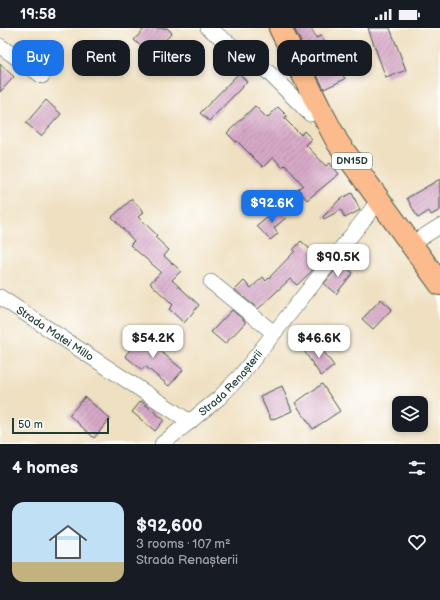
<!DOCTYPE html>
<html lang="en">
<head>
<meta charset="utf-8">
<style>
	:root { --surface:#171b24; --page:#20242c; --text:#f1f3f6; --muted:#9ea1a6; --accent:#1a73e8 }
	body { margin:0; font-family:"Balsamiq Sans",sans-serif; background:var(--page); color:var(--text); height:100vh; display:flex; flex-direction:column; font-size:15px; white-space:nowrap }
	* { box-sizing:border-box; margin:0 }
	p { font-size:13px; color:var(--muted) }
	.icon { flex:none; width:22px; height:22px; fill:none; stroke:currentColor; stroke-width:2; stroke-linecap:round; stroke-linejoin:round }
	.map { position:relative; height:416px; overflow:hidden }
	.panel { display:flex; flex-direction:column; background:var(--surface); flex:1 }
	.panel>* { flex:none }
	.banner { position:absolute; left:12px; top:12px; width:416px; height:36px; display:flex; gap:8px }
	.tools { position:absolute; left:392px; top:368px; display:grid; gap:8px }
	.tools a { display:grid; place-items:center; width:36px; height:36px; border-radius:8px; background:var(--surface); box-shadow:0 2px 6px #0003; font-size:20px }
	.scale { position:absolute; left:12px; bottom:10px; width:97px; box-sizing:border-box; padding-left:4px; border:2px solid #1f3d34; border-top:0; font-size:11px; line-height:14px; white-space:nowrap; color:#1f3d34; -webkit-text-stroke:3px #fff; paint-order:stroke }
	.price { position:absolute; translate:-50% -34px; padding:0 9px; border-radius:8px; background:#fff; color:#222; font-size:13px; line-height:26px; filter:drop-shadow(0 1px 2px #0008) }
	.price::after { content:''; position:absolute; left:50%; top:24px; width:12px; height:9px; margin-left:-6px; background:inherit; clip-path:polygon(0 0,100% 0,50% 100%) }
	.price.on { background:var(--accent); color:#fff }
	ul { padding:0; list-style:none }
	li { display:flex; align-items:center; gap:12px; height:100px; padding:0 12px }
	li span { display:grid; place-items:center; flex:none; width:112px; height:80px; border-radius:12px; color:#555 }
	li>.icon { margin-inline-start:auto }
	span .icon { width:48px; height:48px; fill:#fffc; stroke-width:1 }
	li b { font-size:17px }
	h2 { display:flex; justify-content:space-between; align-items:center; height:48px; padding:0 12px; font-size:17px }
	.pill { padding:0 14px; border-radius:12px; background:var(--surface); box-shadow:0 2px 6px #0003; font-size:14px; line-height:36px }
	.pill.on { background:var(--accent); color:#fff }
	.status { display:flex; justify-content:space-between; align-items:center; height:28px; padding:0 20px; background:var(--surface); direction:ltr }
	.status svg { height:11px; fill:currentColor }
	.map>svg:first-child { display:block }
	.building { fill:url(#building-hatch) }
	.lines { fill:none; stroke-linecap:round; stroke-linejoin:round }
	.minor-casing { stroke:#3e5549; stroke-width:16 }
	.primary-casing { stroke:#3e5549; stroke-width:24 }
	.minor { stroke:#fff; stroke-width:15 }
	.primary { stroke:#fbbb8c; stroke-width:22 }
	.labels { text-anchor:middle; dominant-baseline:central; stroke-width:4; stroke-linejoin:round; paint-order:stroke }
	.shield { fill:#fff; stroke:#627771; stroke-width:1 }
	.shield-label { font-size:10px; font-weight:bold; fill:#1f3d34 }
	.street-label { font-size:11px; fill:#1f3d34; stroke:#fff }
</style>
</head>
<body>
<div class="status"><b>19:58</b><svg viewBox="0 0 49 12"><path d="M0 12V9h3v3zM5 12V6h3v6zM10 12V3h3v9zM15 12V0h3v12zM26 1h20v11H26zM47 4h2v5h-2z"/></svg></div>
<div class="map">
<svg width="440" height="416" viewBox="0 0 440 416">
	<defs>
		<pattern id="building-hatch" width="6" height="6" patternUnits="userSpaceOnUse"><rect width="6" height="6" fill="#d7a9c7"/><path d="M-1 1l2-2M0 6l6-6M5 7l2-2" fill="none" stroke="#ae8ba2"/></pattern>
	</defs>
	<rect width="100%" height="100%" fill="#fff"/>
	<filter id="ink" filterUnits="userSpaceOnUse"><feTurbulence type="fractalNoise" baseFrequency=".025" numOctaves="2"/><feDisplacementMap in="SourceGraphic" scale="8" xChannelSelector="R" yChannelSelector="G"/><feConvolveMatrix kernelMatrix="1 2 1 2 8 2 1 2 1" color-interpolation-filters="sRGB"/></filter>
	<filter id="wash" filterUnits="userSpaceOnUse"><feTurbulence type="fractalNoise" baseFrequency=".012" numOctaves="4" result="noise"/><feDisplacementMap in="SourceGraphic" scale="16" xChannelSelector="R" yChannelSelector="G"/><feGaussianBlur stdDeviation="0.9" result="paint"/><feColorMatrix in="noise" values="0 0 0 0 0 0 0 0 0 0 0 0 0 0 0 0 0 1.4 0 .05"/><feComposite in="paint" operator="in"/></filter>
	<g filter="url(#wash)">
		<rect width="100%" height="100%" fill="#efe0c1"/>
		<g id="blocks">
			<!-- building -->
			<path class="building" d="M145 0H167L172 5 151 27 134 12Z
				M294 0H311L316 10 321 8 335 36 337 35 345 51 324 61Z
				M368 0H390L406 42 386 50Z
				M0 36 14 49 0 64Z
				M239 45 247 54 209 93 200 85Z
				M46 72 61 86 41 108 26 95Z
				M255 78 267 90 278 79 287 88 284 90 301 107 304 103 312 111 306 117 326 138 330 135 339 146 307 172 298 161 303 157 285 137 282 139 273 129 263 139 237 113 236 114 227 105Z
				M440 151V182L431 187 429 183 418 190 407 170Z
				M352 165 360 182 345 190 341 182 324 191 323 189 340 171Z
				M132 171 144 184 138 189 157 207 155 209 169 222 164 228 181 243 172 252 199 277 184 295 169 281 173 277 150 255 161 244 130 217 134 213 112 189Z
				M279 180 287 189 274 200 278 206 270 212 257 198Z
				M301 213 321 231 311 244 297 257 290 251 258 281 235 262 244 253 251 260 263 249 266 253 295 223 293 222Z
				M341 235 353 245 336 266 324 256Z
				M381 271 392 281 373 301 362 291Z
				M232 282 245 293V295L225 316 211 304Z
				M144 304 161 319 159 322 183 342 169 358 145 338 142 342 125 328Z
				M317 314 334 338 321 348 304 323Z
				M322 356 340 383 313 401 295 375Z
				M282 358 292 383 271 392 260 368Z
				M85 369 110 391 94 410 69 387Z
				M141 373 164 392 155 403 132 384Z"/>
		</g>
	</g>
	<g filter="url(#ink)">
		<use href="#blocks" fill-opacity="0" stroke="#3e5549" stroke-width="1"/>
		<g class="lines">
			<!-- minor casing -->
			<g class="minor-casing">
				<g id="minor">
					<path d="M208 0 268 44 310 86 320 81"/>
					<path d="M0 18 42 48"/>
					<path d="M411 216 440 198"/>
					<path d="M211 254 274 305"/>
					<path id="s1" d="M0 269 190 394"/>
					<path id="s2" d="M162 416 219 370 241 347 373 180 381 175"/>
				</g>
			</g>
			<!-- primary casing -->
			<g class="primary-casing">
				<path id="primary" d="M280 0 320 81 338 115 440 256"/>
			</g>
			<!-- minor -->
			<use href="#minor" class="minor"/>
			<!-- primary -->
			<use href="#primary" class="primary"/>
		</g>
	</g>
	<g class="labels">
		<!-- shield labels -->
		<rect class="shield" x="332" y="125" width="40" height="16" rx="3"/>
		<g class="shield-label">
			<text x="352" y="133">DN15D</text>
		</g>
		<!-- street labels -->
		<g class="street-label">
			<text stroke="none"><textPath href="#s1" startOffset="66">Strada Matei Millo</textPath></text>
			<text stroke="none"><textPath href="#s2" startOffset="92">Strada Renașterii</textPath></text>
		</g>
	</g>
</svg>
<div class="tools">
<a><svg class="icon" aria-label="layers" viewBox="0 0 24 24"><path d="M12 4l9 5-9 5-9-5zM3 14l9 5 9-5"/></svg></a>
</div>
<div class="scale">50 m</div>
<b class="price on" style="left:272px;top:196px">$92.6K</b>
<b class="price" style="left:338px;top:250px">$90.5K</b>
<b class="price" style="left:153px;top:331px">$54.2K</b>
<b class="price" style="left:319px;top:331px">$46.6K</b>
<div class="banner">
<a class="pill on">Buy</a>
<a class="pill">Rent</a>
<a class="pill">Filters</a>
<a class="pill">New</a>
<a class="pill">Apartment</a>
</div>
</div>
<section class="panel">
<h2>4 homes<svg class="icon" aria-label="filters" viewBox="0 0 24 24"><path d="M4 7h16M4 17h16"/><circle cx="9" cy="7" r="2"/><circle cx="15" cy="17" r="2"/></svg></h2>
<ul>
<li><span style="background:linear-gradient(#bfe0f5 75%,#c2b280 0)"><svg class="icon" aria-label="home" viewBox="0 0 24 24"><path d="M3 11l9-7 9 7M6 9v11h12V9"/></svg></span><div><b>$92,600</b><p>3 rooms · 107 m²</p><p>Strada Renașterii</p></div><svg class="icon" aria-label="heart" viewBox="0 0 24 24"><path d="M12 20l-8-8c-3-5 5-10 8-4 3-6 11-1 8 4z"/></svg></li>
</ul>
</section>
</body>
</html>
